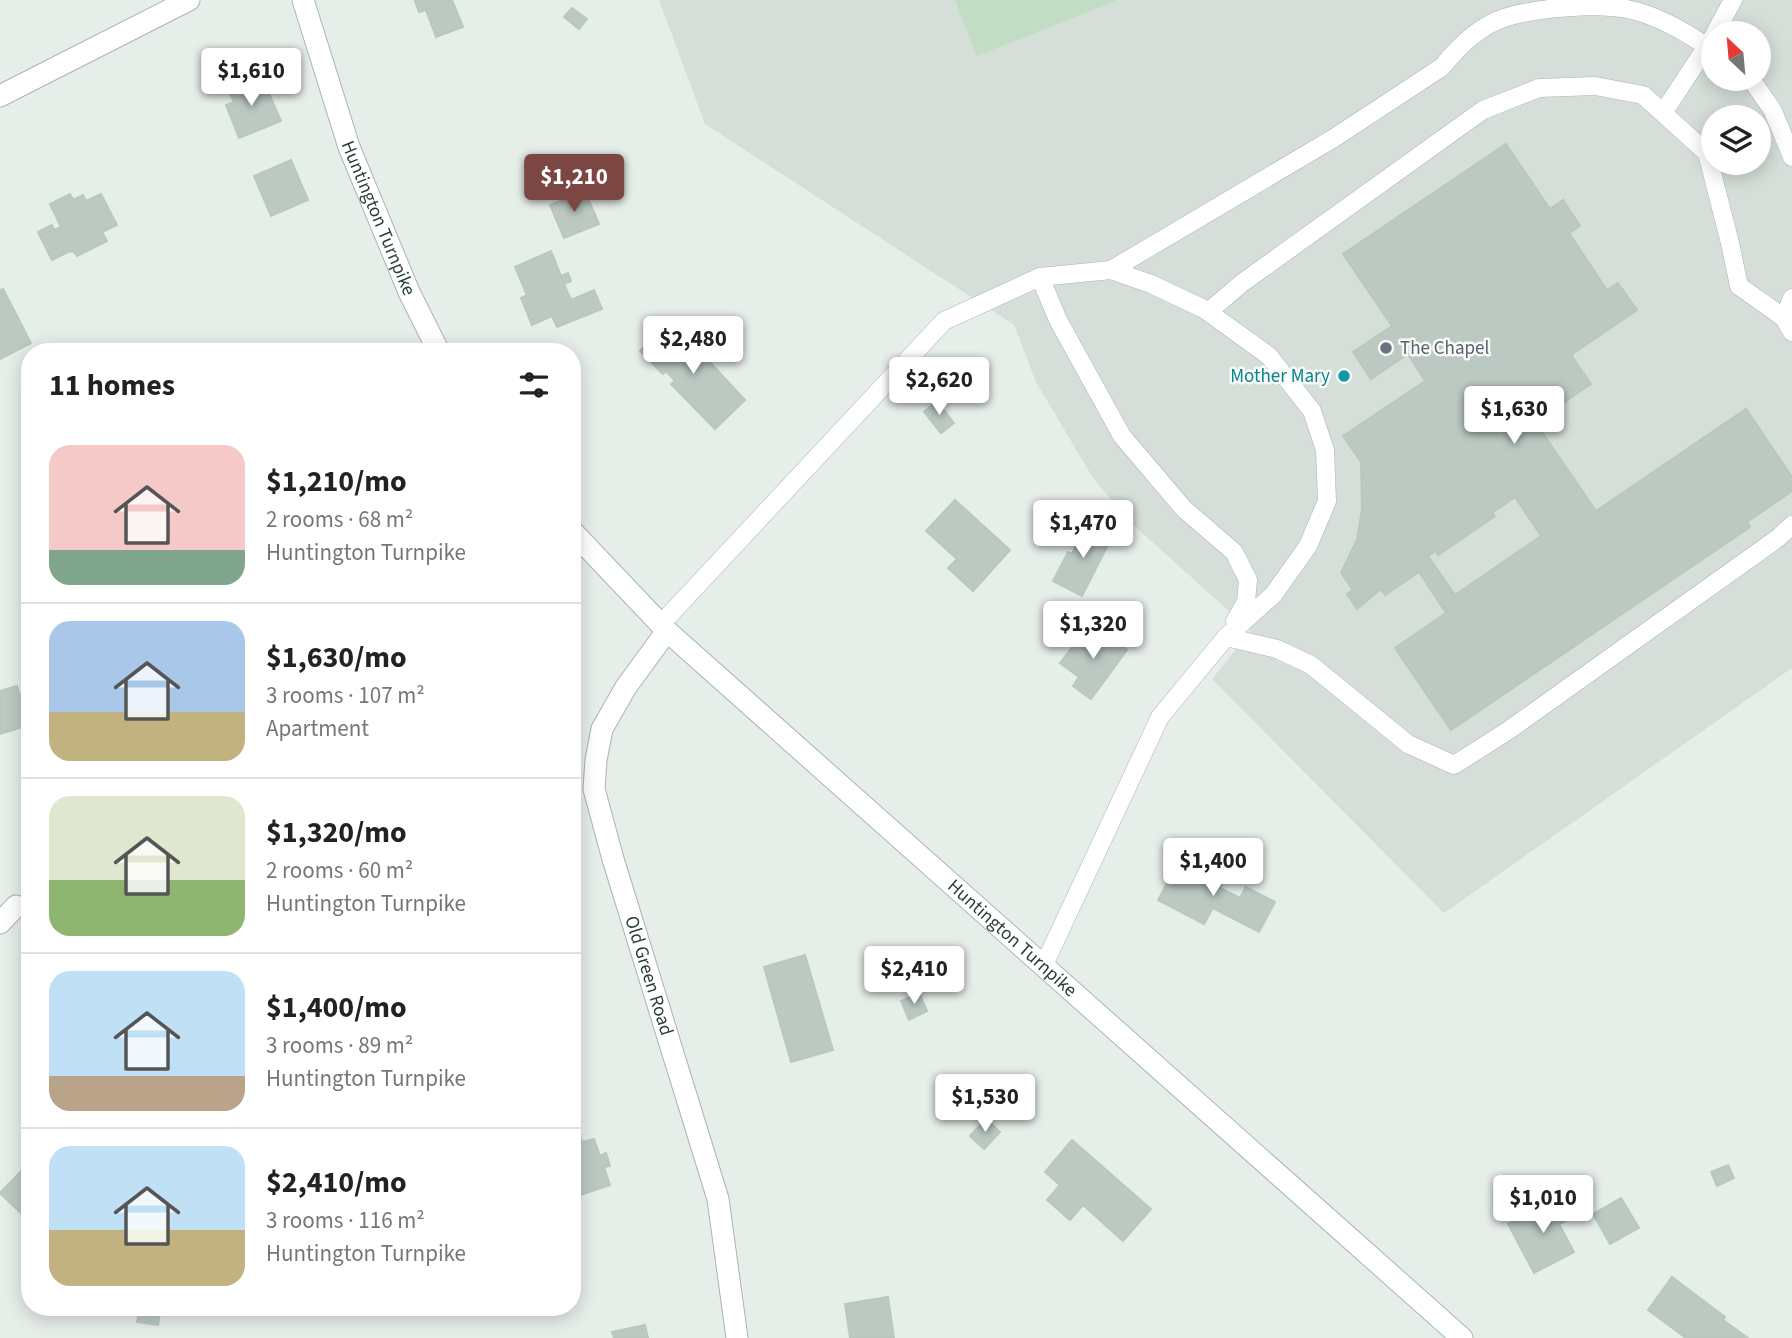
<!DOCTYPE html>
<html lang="en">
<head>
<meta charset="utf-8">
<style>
	:root { --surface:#fff; --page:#f6f6f6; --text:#222; --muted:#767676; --line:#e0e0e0; --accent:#7c4642 }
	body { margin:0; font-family:"Source Sans 3",sans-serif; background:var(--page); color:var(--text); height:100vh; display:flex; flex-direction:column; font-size:26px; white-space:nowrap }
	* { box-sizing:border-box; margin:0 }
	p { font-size:23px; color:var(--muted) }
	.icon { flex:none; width:38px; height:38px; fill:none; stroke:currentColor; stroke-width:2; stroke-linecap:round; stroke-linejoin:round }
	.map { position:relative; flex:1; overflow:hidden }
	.details { position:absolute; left:21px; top:343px; width:560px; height:973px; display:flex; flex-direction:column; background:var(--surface); border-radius:28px; box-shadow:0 4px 18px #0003 }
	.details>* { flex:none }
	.needle { width:46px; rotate:334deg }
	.controls { position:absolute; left:1701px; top:21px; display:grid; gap:14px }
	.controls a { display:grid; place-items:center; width:70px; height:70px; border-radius:50%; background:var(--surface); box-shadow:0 4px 18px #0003; font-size:35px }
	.price { position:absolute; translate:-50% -60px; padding:0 16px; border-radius:7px; background:#fff; color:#222; font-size:23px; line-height:46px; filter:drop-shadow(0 2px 4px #0008) }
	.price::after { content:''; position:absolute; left:50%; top:42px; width:21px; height:16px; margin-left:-10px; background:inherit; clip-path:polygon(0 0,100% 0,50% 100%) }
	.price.on { background:var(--accent); color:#fff }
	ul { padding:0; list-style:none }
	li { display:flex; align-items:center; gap:21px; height:175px; padding:0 28px }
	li+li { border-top:2px solid var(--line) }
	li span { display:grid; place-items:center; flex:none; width:196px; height:140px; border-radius:21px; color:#555 }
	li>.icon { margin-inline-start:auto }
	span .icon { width:84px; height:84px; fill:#fffc; stroke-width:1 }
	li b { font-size:30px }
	h2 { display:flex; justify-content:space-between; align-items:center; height:84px; padding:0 28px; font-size:30px }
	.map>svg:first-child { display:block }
	.built { fill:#d5ded8; fill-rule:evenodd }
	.green { fill:#c1dec4 }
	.building { fill:#bcc9c2; stroke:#b9c8bf; stroke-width:2; fill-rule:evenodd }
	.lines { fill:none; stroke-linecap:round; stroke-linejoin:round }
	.lane-casing { stroke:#a9b6af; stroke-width:19 }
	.street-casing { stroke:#a9b6af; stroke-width:23 }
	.secondary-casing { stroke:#a5b9af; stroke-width:23 }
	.lane { stroke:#fff; stroke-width:18 }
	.street { stroke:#fff; stroke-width:21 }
	.secondary { stroke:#fff; stroke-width:21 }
	.worship-dot { fill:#6b7280; stroke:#f7fbf8; stroke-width:2.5 }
	.culture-dot { fill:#0f9aa8; stroke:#f7fbf8; stroke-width:2.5 }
	.labels { text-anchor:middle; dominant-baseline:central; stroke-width:5; stroke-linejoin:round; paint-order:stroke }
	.street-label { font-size:19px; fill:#264034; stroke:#f7fbf8 }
	.worship-label { font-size:19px; fill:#5b616d; stroke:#f7fbf8; text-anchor:start }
	.culture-label { font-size:19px; fill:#0d838f; stroke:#f7fbf8; text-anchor:end }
</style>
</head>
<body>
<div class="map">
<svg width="1792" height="1338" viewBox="0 0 1792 1338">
	<rect width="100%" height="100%" fill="#e6eee9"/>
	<!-- built -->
	<path class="built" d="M659 0H1792V668L1444 913 1212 679 1251 631 1130 522 1093 478 1036 382 1014 325 705 124ZM1713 33H1759V79H1713ZM1713 117H1759V163H1713Z"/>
	<!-- green -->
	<path class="green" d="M955 0H1117L977 56Z"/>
	<!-- building -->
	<path class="building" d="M452 0 463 27 436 37 426 10 419 12 415 1Z
		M572 8 587 19 579 29 564 17Z
		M254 76 260 92 267 89 281 121 239 138 226 105 234 102 227 87Z
		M1506 144 1550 209 1563 200 1580 226 1569 233 1607 290 1618 283 1637 310 1571 355 1591 384 1535 422 1596 511 1746 409 1792 477V491L1747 522 1750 527 1451 730 1395 648 1446 613 1419 572 1385 595 1381 589 1357 609 1347 594 1353 590 1341 573 1357 540 1362 509 1361 462 1343 436 1425 381 1408 354 1371 379 1353 352 1392 326 1343 254ZM1515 497 1541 536 1455 595 1428 556 1436 551 1438 555 1495 516 1492 513Z
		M291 160 308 200 271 216 254 176Z
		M585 191 599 224 564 238 550 205Z
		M70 194 73 200 83 195 86 201 101 194 117 225 102 232 107 241 77 256 74 252 70 251 52 260 38 232 52 225 54 230 61 227 50 204Z
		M551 251 561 276 568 273 571 281 564 284 571 300 594 290 602 309 557 327 552 316 532 325 521 298 527 295 515 267Z
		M3 289 31 343 0 359V290Z
		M668 324 689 346 692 343 745 400 715 429 671 384 675 381 666 371 663 374 640 351Z
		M937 401 954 423 941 433 924 412Z
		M955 500 1010 550 973 591 948 568 957 559 926 531Z
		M1087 522 1113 535 1082 596 1053 581 1068 552 1072 554Z
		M1086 629 1103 641 1107 635 1127 650 1091 699 1073 686 1079 677 1060 663Z
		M17 686 29 725 0 734V691Z
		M1181 857 1191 862 1186 871 1208 882 1215 868 1227 874 1220 888 1240 898 1246 887 1275 902 1259 932 1213 908 1204 924 1158 900Z
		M805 955 833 1050 791 1062 764 967Z
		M919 993 927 1011 909 1020 901 1001Z
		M572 1111 582 1142 594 1139 600 1156 606 1153 610 1166 604 1167 610 1185 574 1197Z
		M986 1119 1000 1132 984 1149 970 1136Z
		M1072 1140 1151 1209 1123 1241 1083 1205 1070 1220 1047 1200 1060 1185 1045 1172Z
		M30 1162V1222L0 1193Z
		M1728 1165 1734 1178 1717 1186 1711 1172Z
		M1559 1197 1570 1219 1559 1224 1574 1252 1534 1273 1508 1224Z
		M1621 1198 1639 1228 1610 1244 1593 1214Z
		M1672 1277 1725 1317 1723 1320 1748 1338H1686L1648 1310Z
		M888 1297 894 1338H850L845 1304Z
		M140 1307H161L158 1325 137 1322Z
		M645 1325 648 1338H614L612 1332Z"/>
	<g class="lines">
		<!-- lane casing -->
		<g class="lane-casing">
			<path id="lane" d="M1715 33 1733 0
				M1751 79 1773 111 1792 157
				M1663 113 1713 37
				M1111 270 1334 138 1442 67C1458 47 1480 26 1504 18 1534 8 1596 3 1627 9 1657 15 1688 33 1713 51
				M1040 277 1058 320 1122 436 1184 509 1234 552 1248 580 1246 602 1235 621
				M1208 312 1242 283 1483 110 1539 88 1595 86 1643 95 1707 153 1730 243 1739 286 1784 318 1792 332
				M1784 318 1792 298
				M661 624 944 321 1040 277 1111 270 1151 284 1204 309 1269 356 1312 411 1325 450 1327 501 1308 546 1273 595 1226 637 1160 717 1043 967
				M1226 637 1277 649 1311 665 1408 744 1454 765 1509 730 1778 538 1792 525"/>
		</g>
		<!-- street casing -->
		<g class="street-casing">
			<g id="street">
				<path d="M0 96 189 0"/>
				<path id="s1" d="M667 631 626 687 602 729 596 760 594 789 613 859 718 1199 737 1338"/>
				<path d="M0 923 16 906"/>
			</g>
		</g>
		<!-- secondary casing -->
		<g class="secondary-casing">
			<g id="secondary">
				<path id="s2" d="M303 0 349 147 409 292 439 352"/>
				<path id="s3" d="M572 531 667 631 1462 1338"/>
			</g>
		</g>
		<!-- lane -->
		<use href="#lane" class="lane"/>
		<!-- street -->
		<use href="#street" class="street"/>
		<!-- secondary -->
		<use href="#secondary" class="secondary"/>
	</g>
	<!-- markers -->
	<circle class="worship-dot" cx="1386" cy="348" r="7"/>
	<circle class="culture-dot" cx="1344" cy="376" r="7"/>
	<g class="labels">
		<!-- street labels -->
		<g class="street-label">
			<text stroke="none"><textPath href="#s2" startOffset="231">Huntington Turnpike</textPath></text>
			<text stroke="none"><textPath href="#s3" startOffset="600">Huntington Turnpike</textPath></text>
			<text stroke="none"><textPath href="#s1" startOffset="373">Old Green Road</textPath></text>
		</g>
		<!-- worship labels -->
		<g class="worship-label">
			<text x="1400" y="348">The Chapel</text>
		</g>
		<!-- culture labels -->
		<g class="culture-label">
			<text x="1330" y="376">Mother Mary</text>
		</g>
	</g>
</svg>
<div class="controls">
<a><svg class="needle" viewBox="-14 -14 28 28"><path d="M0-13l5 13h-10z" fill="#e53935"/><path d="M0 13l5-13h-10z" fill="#767676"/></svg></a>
<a><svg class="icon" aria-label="layers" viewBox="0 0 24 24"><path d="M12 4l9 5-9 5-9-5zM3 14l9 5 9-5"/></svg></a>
</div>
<b class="price" style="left:251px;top:108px">$1,610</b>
<b class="price on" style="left:574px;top:214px">$1,210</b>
<b class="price" style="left:693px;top:376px">$2,480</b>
<b class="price" style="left:939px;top:417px">$2,620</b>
<b class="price" style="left:1514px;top:446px">$1,630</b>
<b class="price" style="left:1083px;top:560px">$1,470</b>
<b class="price" style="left:1093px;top:661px">$1,320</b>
<b class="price" style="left:1213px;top:898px">$1,400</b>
<b class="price" style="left:914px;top:1006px">$2,410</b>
<b class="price" style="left:985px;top:1134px">$1,530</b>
<b class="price" style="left:1543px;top:1235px">$1,010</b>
<section class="details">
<h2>11 homes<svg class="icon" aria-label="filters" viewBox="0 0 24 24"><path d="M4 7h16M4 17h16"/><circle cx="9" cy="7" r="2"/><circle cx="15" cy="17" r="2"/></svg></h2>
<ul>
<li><span style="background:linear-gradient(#f6c9c9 75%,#7fa58c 0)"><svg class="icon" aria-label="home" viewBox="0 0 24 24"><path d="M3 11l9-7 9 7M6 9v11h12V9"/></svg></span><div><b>$1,210/mo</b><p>2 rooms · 68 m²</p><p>Huntington Turnpike</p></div></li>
<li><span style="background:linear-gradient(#a9c7e8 65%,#c2b280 0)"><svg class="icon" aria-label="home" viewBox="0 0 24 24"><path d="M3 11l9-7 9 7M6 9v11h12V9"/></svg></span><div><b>$1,630/mo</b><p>3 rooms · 107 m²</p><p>Apartment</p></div></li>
<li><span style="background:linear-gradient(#dfe7d0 60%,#8fb573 0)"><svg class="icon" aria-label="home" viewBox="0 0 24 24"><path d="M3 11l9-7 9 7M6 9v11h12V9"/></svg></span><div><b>$1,320/mo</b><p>2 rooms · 60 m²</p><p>Huntington Turnpike</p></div></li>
<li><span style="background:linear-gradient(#bfe0f5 75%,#b9a48a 0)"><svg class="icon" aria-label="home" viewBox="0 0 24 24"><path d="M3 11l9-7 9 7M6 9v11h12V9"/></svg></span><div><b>$1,400/mo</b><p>3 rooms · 89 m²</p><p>Huntington Turnpike</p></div></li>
<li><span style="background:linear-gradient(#bfe0f5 60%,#c2b280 0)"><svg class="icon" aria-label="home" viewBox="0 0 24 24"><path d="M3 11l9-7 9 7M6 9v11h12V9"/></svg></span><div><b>$2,410/mo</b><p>3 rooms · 116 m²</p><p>Huntington Turnpike</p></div></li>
</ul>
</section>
</div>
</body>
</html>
